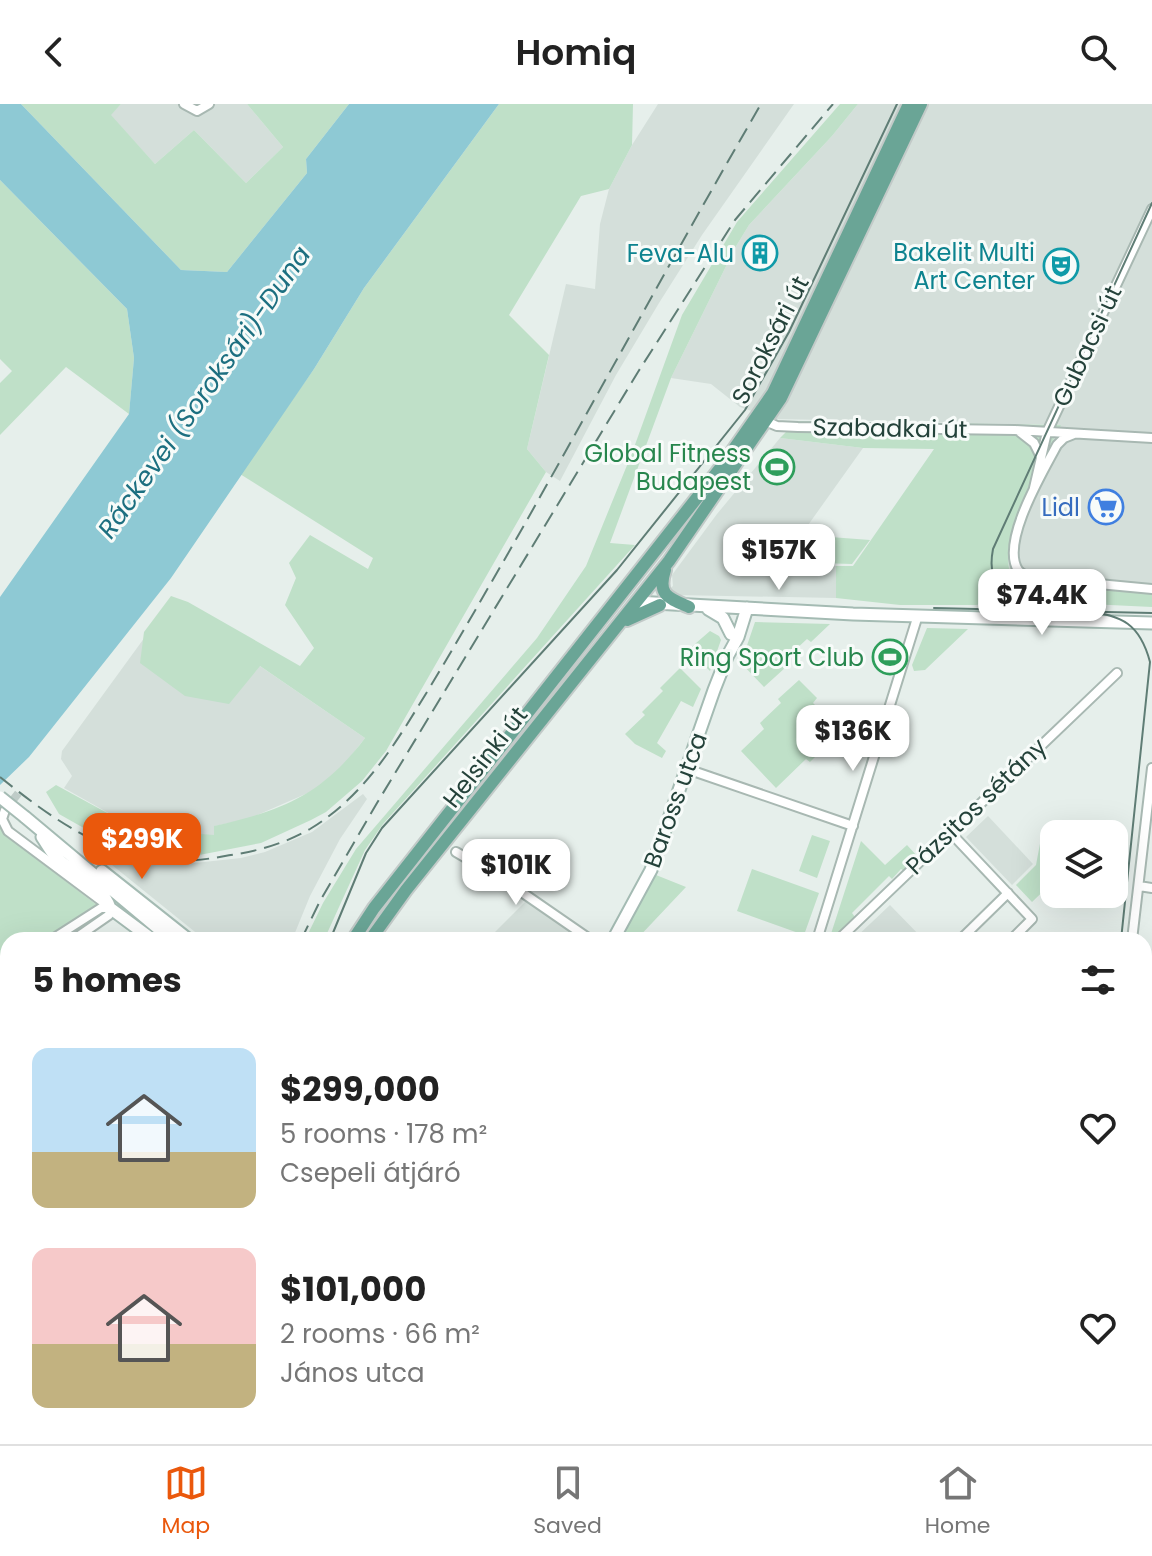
<!DOCTYPE html>
<html lang="en">
<head>
<meta charset="utf-8">
<style>
	:root { --surface:#fff; --page:#f2f2f2; --text:#222; --muted:#767676; --line:#e0e0e0; --accent:#ea580c }
	body { margin:0; font-family:Poppins,sans-serif; background:var(--page); color:var(--text); height:100vh; display:flex; flex-direction:column; font-size:30px; white-space:nowrap }
	* { box-sizing:border-box; margin:0 }
	p { font-size:26px; color:var(--muted) }
	.icon { flex:none; width:44px; height:44px; fill:none; stroke:currentColor; stroke-width:2; stroke-linecap:round; stroke-linejoin:round }
	.map { position:relative; flex:1; overflow:hidden }
	.side { position:absolute; left:0px; top:828px; width:1152px; height:512px; display:flex; flex-direction:column; background:var(--surface); border-radius:24px 24px 0 0; box-shadow:0 8px 32px #0002 }
	.side>* { flex:none }
	.buttons { position:absolute; left:1040px; top:716px; display:grid; gap:16px }
	.buttons a { display:grid; place-items:center; width:88px; height:88px; border-radius:16px; background:var(--surface); box-shadow:0 8px 32px #0002; font-size:40px }
	.price { position:absolute; translate:-50% -68px; padding:0 18px; border-radius:16px; background:#fff; color:#222; font-size:26px; line-height:52px; filter:drop-shadow(0 2px 4px #0008) }
	.price::after { content:''; position:absolute; left:50%; top:48px; width:24px; height:18px; margin-left:-12px; background:inherit; clip-path:polygon(0 0,100% 0,50% 100%) }
	.price.selected { background:var(--accent); color:#fff }
	ul { padding:0; list-style:none }
	li { display:flex; align-items:center; gap:24px; height:200px; padding:0 32px }
	li span { display:grid; place-items:center; flex:none; width:224px; height:160px; border-radius:16px; color:#555 }
	li>.icon { margin-inline-start:auto }
	span .icon { width:96px; height:96px; fill:#fffc; stroke-width:1 }
	li b { font-size:34px }
	h2 { display:flex; justify-content:space-between; align-items:center; height:96px; padding:0 32px; font-size:34px }
	header { display:flex; justify-content:space-between; align-items:center; height:104px; padding:0 32px; background:var(--surface); font-size:36px; font-weight:600 }
	.tabs { display:flex; justify-content:space-around; align-items:center; height:112px; border-top:2px solid var(--line); background:var(--surface); font-size:22px; color:var(--muted) }
	.tabs a { display:grid; justify-items:center; gap:4px }
	.tabs .selected { color:var(--accent) }
	.map>svg:first-child { display:block }
	.built { fill:#d4dfda }
	.green { fill:#bfe0c8 }
	.water { fill:#8ec9d4 }
	.lines { fill:none; stroke-linecap:round; stroke-linejoin:round }
	.street-tunnel { stroke:#bfccc8; stroke-width:8; stroke-dasharray:8 4; stroke-linecap:butt }
	.street-casing { stroke:#a8b8b2; stroke-width:12 }
	.secondary-casing { stroke:#a4bbb3; stroke-width:15 }
	.primary-casing { stroke:#c2cac8; stroke-width:16 }
	.street { stroke:#fff; stroke-width:8 }
	.secondary { stroke:#fff; stroke-width:11 }
	.primary { stroke:#6aa596; stroke-width:12 }
	.tram { stroke:#5f7d75; stroke-width:2 }
	.rail { stroke:#5f7d75; stroke-width:2; stroke-dasharray:16 8; stroke-linecap:butt }
	.secondary-bridge-casing { stroke:#a4bbb3; stroke-width:15; stroke-linecap:butt }
	.secondary-bridge { stroke:#fff; stroke-width:11 }
	.labels { text-anchor:middle; dominant-baseline:central; stroke-width:6; stroke-linejoin:round; paint-order:stroke }
	.culture-label { font-size:24px; fill:#0d838f; stroke:#f7fbf9; text-anchor:end }
	.street-label { font-size:24px; fill:#24423a; stroke:#f7fbf9 }
	.leisure-label { font-size:24px; fill:#27864d; stroke:#f7fbf9; text-anchor:end }
	.shop-label { font-size:24px; fill:#366cbe; stroke:#f7fbf9; text-anchor:end }
	.water-label { font-size:26px; font-style:italic; fill:#1c6f80; stroke:#f7fbf9 }
</style>
</head>
<body>
<header><svg class="icon" aria-label="back" viewBox="0 0 24 24"><path d="M15 5l-7 7 7 7"/></svg>Homiq<svg class="icon" aria-label="search" viewBox="0 0 24 24"><circle cx="10" cy="10" r="6"/><path d="M15 15l6 6"/></svg></header>
<div class="map">
<svg width="1152" height="1340" viewBox="0 0 1152 1340">
	<rect width="100%" height="100%" fill="#e6efeb"/>
	<!-- built -->
	<path class="built" d="M121 0H247L283 43 246 79 194 26 155 60 110 11Z
		M658 0H794L702 131 659 199 616 271 560 377 546 368 527 345 566 180 595 185 600 120 609 85 632 41Z
		M858 0H1152V489L1023 478 1010 469 1007 451 1011 425 1060 321 775 315 740 303 711 280 671 274 735 144 749 121 832 32Z
		M780 334 863 344 781 459 836 462V494L676 491 668 486 673 482 672 471 717 410Z
		M169 500 365 634 343 662 317 685 248 715 215 722 214 732 197 738 144 729 64 684 72 672 61 655 62 647Z
		M363 690 367 695 340 735 310 792 292 836H205L107 757 114 748 176 761 241 754 265 748 312 728Z
		M988 712 1033 760 1012 781 966 733Z
		M526 797 575 831 570 836H487Z
		M890 801 924 836H853Z"/>
	<!-- green -->
	<path class="green" d="M21 0H121L111 11 155 60 194 26 246 79 283 43 247 0H349L306 55 307 69 227 168 181 166Z
		M499 0H633L632 41 609 85 581 92 509 211 549 251 527 345 546 368 386 647 362 677 326 708 311 716 261 739 189 753 112 740 59 710 46 688 56 681 144 729 197 738 200 730 214 731V722C282 707 322 691 365 634L260 562 229 600 185 592 140 559 144 528 171 492 188 498 300 562 314 544 285 501 296 474 289 459 310 431 368 465 373 454 240 370 314 265 364 184Z
		M840 0H858L832 32 749 121 735 144 671 274 610 439 635 441 383 720 365 746 324 836H305L323 799 356 745 537 534 586 462 632 349 682 211 737 118Z
		M0 76 127 205 134 254 129 310 66 263 0 331V279L12 267 0 255Z
		M797 317 1061 321C1041 361 999 425 1010 469L1023 478 1152 489V503L1006 496 976 501H900L836 494V462H853L934 345 863 344 780 334Z
		M804 431 870 436 852 460 785 458Z
		M755 518 830 520 811 538 807 535 782 558 786 563 764 583 741 559Z
		M927 524 968 525 925 566 914 567 912 561Z
		M710 527 719 532 721 536 710 567 688 546Z
		M680 564 701 585 693 603 681 597 657 639 666 647 662 654 635 640 625 630 645 611 642 608 663 587 660 584Z
		M799 576 817 594 813 599 838 624 827 635 829 639 810 658 806 655 776 684 741 647 764 625 760 619 781 599 778 595Z
		M0 720 3 722 6 732 97 801 44 836H8V860L0 865Z
		M1042 729 1054 741V777L1032 798 1016 781 1036 761Z
		M812 731 830 737 817 774 799 767Z
		M861 737 885 761 907 741 918 753 904 767 901 765 892 775 889 772 852 809 855 813 833 836H829Z
		M752 765 819 789 804 831 737 807Z
		M656 771 686 783 636 836H619Z
		M1144 1274 1152 1275V1340H1088L1089 1332H1144Z
		M8 1325V1332H180L178 1340H2Z"/>
	<!-- water -->
	<path class="water" d="M0 0H21L181 166 227 168 307 69 306 55 349 0H499L364 184 314 265 171 474 29 653 0 681V493L129 310 134 254 127 205 0 76Z"/>
	<g class="lines">
		<!-- street-tunnel -->
		<path class="street-tunnel" d="M6 705 20 687"/>
		<!-- street casing -->
		<g class="street-casing">
			<path id="street" d="M184 0 197 7 209 0
				M765 317 777 322 798 323 1015 326 1152 334
				M1020 328 1034 339 1041 353
				M1074 330 1064 334 1057 341C1044 366 1000 438 1018 466 1022 471 1029 473 1035 474L1152 485
				M1034 384 1047 328 1152 105
				M687 665 853 722
				M5 706 2 715 8 727 107 801
				M949 727 1032 815 1011 836
				M456 748 507 778 591 836
				M1139 782 1152 784
				M51 836 101 804H110
				M73 836 109 811 110 804
				M817 836 918 511
				M838 836 1117 569
				M960 836 1008 789
				M1132 836 1152 664
				M0 868 8 862
				M0 887 8 881
				M0 928 8 924
				M1144 983H1152
				M0 1028 8 1013
				M1144 1051 1152 1053
				M1144 1119 1152 1120
				M0 1153 8 1140
				M0 1165 8 1169
				M0 1199 8 1203
				M0 1326 8 1308
				M160 1332V1340
				M836 1332 913 1340
				M248 1340 249 1332
				M339 1340 341 1332
				M589 1340 591 1332
				M714 1340 715 1338 734 1340
				M782 1340 784 1332
				M952 1340 953 1332
				M1079 1340 1080 1332"/>
		</g>
		<!-- secondary casing -->
		<g class="secondary-casing">
			<path id="secondary" d="M636 498 853 510 1152 519
				M708 505 723 514 731 530
				M25 713 172 836
				M42 733C47 740 51 749 58 755 73 770 104 783 110 804L153 836
				M102 767 189 836
				M613 836 651 766 714 586 727 553 738 533 747 504
				M1144 1204 1152 1205
				M1144 1268 1152 1269
				M462 1340 464 1332"/>
		</g>
		<!-- primary casing -->
		<g class="primary-casing">
			<path id="primary" d="M665 466C657 491 668 494 689 503
				M627 516 660 501
				M353 836 374 804 722 362 773 289 909 0
				M370 836 406 786 669 457 781 294 921 0
				M222 1340 223 1332
				M232 1340 234 1332"/>
		</g>
		<!-- street -->
		<use href="#street" class="street"/>
		<!-- secondary -->
		<use href="#secondary" class="secondary"/>
		<!-- primary -->
		<use href="#primary" class="primary"/>
		<!-- tram -->
		<path class="tram" d="M934 504 1152 509
			M1046 507C1010 500 985 487 993 445L1152 99
			M1085 507C1122 511 1140 520 1150 558L1121 836
			M330 836 366 749 382 724 617 466 745 306 789 228 897 0
			M209 1340 210 1332
			M1073 1340 1074 1332"/>
		<!-- rail -->
		<path class="rail" d="M0 673C50 713 109 757 177 757 193 757 209 755 225 752 255 748 284 740 310 725 366 691 397 637 430 583 456 540 481 496 506 453 592 302 674 150 761 0
			M301 836 320 797 377 699 638 268 735 116 833 0
			M182 1340 184 1332"/>
		<!-- secondary-bridge casing -->
		<g class="secondary-bridge-casing">
			<path id="secondary-bridge" d="M0 693 25 713"/>
		</g>
		<!-- secondary-bridge -->
		<use href="#secondary-bridge" class="secondary-bridge"/>
	</g>
	<!-- icons -->
	<defs>
		<g id="building-ring" transform="scale(1.8)"><circle r="9.5" fill="#f7fbf9" stroke="#0f9aa8" stroke-width="1.5"/><path d="M-4-6H4V6H1V3H-1V6H-4ZM-2.5-4.3h1.7v1.8h-1.7ZM.8-4.3h1.7v1.8H.8ZM-2.5-1h1.7V.8h-1.7ZM.8-1h1.7V.8H.8Z" fill="#0f9aa8"/></g>
		<g id="theatre-ring" transform="scale(1.8)"><circle r="9.5" fill="#f7fbf9" stroke="#0f9aa8" stroke-width="1.5"/><path d="M-5-5.5Q0-4 5-5.5V0Q5 5 0 6Q-5 5-5 0ZM-3.3-2.5H-1v1.5H-3.3ZM1-2.5H3.3v1.5H1ZM-2.8 1Q0 5.5 2.8 1Z" fill="#0f9aa8"/></g>
		<g id="stadium-ring" transform="scale(1.8)"><circle r="9.5" fill="#f7fbf9" stroke="#2e9e5b" stroke-width="1.5"/><path d="M0-5a6.5 5 0 1 0 0 10a6.5 5 0 1 0 0-10ZM-3.5-1.8h7v3.6h-7Z" fill="#2e9e5b"/></g>
		<g id="supermarket-ring" transform="scale(1.8)"><circle r="9.5" fill="#f7fbf9" stroke="#3f7fe0" stroke-width="1.5"/><path d="M-6-5.5h2.5l.6 2H6L4.5 2H-2.5L-4.4-4H-6ZM-1.5 3.2a1.3 1.3 0 1 0 .1 0ZM3 3.2a1.3 1.3 0 1 0 .1 0Z" fill="#3f7fe0"/></g>
	</defs>
	<g fill-rule="evenodd">
		<use href="#building-ring" x="760" y="149"/>
		<use href="#theatre-ring" x="1061" y="162"/>
		<use href="#stadium-ring" x="777" y="363"/>
		<use href="#supermarket-ring" x="1106" y="403"/>
		<use href="#stadium-ring" x="890" y="553"/>
	</g>
	<g class="labels">
		<!-- culture labels -->
		<g class="culture-label">
			<text x="1035" y="148">Bakelit Multi<tspan x="1035" dy="28">Art Center</tspan></text>
			<text x="734" y="149">Feva-Alu</text>
		</g>
		<!-- street labels -->
		<g class="street-label">
			<text transform="translate(770 236) rotate(-63)">Soroksári út</text>
			<text transform="translate(1087 242) rotate(-65)">Gubacsi út</text>
			<text transform="translate(890 324) rotate(1)">Szabadkai út</text>
			<text transform="translate(485 653) rotate(-52)">Helsinki út</text>
			<text transform="translate(675 696) rotate(-70)">Baross utca</text>
			<text transform="translate(976 702) rotate(-44)">Pázsitos sétány</text>
		</g>
		<!-- leisure labels -->
		<g class="leisure-label">
			<text x="751" y="349">Global Fitness<tspan x="751" dy="28">Budapest</tspan></text>
			<text x="864" y="553">Ring Sport Club</text>
		</g>
		<!-- shop labels -->
		<g class="shop-label">
			<text x="1080" y="403">Lidl</text>
		</g>
		<!-- water labels -->
		<g class="water-label">
			<text transform="translate(204 288) rotate(-55)">Ráckevei (Soroksári)-Duna</text>
		</g>
	</g>
</svg>
<div class="buttons">
<a><svg class="icon" aria-label="layers" viewBox="0 0 24 24"><path d="M12 4l9 5-9 5-9-5zM3 14l9 5 9-5"/></svg></a>
</div>
<b class="price" style="left:779px;top:488px">$157K</b>
<b class="price" style="left:1042px;top:533px">$74.4K</b>
<b class="price" style="left:853px;top:669px">$136K</b>
<b class="price selected" style="left:142px;top:777px">$299K</b>
<b class="price" style="left:516px;top:803px">$101K</b>
<section class="side">
<h2>5 homes<svg class="icon" aria-label="filters" viewBox="0 0 24 24"><path d="M4 7h16M4 17h16"/><circle cx="9" cy="7" r="2"/><circle cx="15" cy="17" r="2"/></svg></h2>
<ul>
<li><span style="background:linear-gradient(#bfe0f5 65%,#c2b280 0)"><svg class="icon" aria-label="home" viewBox="0 0 24 24"><path d="M3 11l9-7 9 7M6 9v11h12V9"/></svg></span><div><b>$299,000</b><p>5 rooms · 178 m²</p><p>Csepeli átjáró</p></div><svg class="icon" aria-label="heart" viewBox="0 0 24 24"><path d="M12 20l-8-8c-3-5 5-10 8-4 3-6 11-1 8 4z"/></svg></li>
<li><span style="background:linear-gradient(#f6c9c9 60%,#c2b280 0)"><svg class="icon" aria-label="home" viewBox="0 0 24 24"><path d="M3 11l9-7 9 7M6 9v11h12V9"/></svg></span><div><b>$101,000</b><p>2 rooms · 66 m²</p><p>János utca</p></div><svg class="icon" aria-label="heart" viewBox="0 0 24 24"><path d="M12 20l-8-8c-3-5 5-10 8-4 3-6 11-1 8 4z"/></svg></li>
</ul>
</section>
</div>
<nav class="tabs">
<a class="selected"><svg class="icon" aria-label="map" viewBox="0 0 24 24"><path d="M3 6l6-2 6 2 6-2v14l-6 2-6-2-6 2zM9 4v14M15 6v14"/></svg>Map</a>
<a><svg class="icon" aria-label="saved" viewBox="0 0 24 24"><path d="M7 4h10v16l-5-4-5 4z"/></svg>Saved</a>
<a><svg class="icon" aria-label="home" viewBox="0 0 24 24"><path d="M3 11l9-7 9 7M6 9v11h12V9"/></svg>Home</a>
</nav>
</body>
</html>
